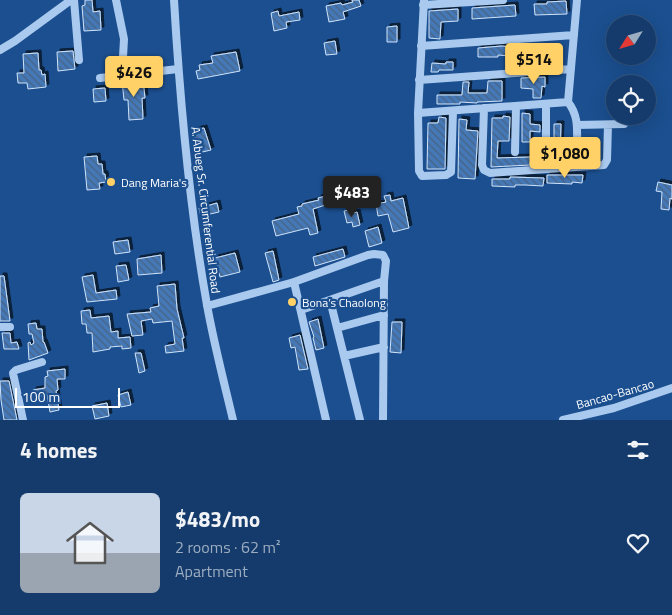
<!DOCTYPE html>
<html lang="en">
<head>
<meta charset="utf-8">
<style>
	:root { --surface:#143b6b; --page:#214673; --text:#f1f3f6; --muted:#9dadc1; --line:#33557e; --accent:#ffd166 }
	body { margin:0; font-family:"Titillium Web",sans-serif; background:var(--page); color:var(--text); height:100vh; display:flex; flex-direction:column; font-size:19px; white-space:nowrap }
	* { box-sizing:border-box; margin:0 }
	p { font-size:16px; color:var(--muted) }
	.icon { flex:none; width:28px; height:28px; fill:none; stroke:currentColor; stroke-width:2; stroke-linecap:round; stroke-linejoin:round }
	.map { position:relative; height:420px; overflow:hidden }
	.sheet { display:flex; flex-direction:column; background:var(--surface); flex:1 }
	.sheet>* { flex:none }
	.needle { width:32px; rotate:233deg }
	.fabs { position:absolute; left:606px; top:15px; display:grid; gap:10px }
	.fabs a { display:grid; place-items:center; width:50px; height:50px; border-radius:50%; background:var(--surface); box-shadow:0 5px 20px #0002,0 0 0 1px var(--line); font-size:25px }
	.scale { position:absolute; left:15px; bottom:12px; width:105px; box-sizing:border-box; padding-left:5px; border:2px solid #fff; border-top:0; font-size:14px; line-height:18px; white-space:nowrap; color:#fff; -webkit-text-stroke:4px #1b4f8f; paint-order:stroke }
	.price { position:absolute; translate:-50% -42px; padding:0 11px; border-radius:5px; background:var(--accent); color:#111; font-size:16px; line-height:32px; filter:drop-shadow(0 1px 2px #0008) }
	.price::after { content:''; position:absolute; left:50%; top:30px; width:15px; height:11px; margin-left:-8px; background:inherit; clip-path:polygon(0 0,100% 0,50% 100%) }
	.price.selected { background:#222; color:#fff }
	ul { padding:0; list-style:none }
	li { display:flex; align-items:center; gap:15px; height:125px; padding:0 20px }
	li+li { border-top:1px solid var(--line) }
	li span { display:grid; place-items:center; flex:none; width:140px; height:100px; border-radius:8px; color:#555 }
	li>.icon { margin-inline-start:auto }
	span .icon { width:60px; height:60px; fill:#fffc; stroke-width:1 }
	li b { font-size:21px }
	h2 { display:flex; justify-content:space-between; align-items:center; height:60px; padding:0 20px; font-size:21px }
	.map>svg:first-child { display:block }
	.building { fill:url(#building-back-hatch); stroke:#cfe3fa; filter:url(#shadow) }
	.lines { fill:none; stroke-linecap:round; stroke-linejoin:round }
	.minor { stroke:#a9c9ee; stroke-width:8 }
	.poi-dot { fill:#ffd166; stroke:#1b4f8f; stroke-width:2 }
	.labels { text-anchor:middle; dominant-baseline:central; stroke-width:4.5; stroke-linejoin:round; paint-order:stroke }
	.poi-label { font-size:12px; fill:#fff; stroke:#1b4f8f; text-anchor:start }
	.street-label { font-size:12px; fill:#fff; stroke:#1b4f8f }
</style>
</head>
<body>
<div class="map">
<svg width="672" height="420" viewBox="0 0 672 420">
	<defs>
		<pattern id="building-back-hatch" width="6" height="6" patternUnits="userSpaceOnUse" patternTransform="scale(1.25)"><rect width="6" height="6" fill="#4478b7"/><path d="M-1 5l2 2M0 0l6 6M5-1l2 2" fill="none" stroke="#486282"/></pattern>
		<filter id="shadow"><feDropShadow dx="3" dy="-3" stdDeviation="0" flood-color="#0009"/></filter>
	</defs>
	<rect width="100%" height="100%" fill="#1b4f8f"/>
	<!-- building -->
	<path class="building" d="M85 0H92L93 12 100 11 101 30 84 31 82 6 85 5Z
		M352 0H359L361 6 343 12 345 19 329 22 326 6 341 3 342 5 353 2Z
		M566 1 567 14 535 15 534 4H547V2Z
		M515 5 516 16 472 19V8Z
		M458 9V21L441 22 440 39 429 38V11Z
		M278 11 279 16 299 12 300 20 286 22 287 28 274 31 271 13Z
		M397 26V42H387V27Z
		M335 41 337 54 326 55 324 43Z
		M502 46 510 47V56L498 55V57H478V48Z
		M73 51 75 69 58 71 57 52Z
		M236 52 240 71 198 79 196 71 200 70 199 65 213 63 211 56Z
		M38 53 39 70H41L42 75 45 74 46 87 28 89 27 83H18L17 73H24L23 54Z
		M446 62H453V70H439L438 72H431L432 63 446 64Z
		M545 77V87L542 86 541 98H533V89L521 88V78Z
		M143 79 145 98H142L143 119 129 120 128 100H124L122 81Z
		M488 81H502V101L477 102V103L460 102V104H437V95H462L463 82H469L468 93H487Z
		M105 88 106 101 94 102 93 89Z
		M522 113 530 114V124L540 125V132L530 131V142H522Z
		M503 116 510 117 509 141H498L497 158 531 157 532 144H540V154L554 155V124H561L560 154H582V161L530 162V165L491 167 492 118H503Z
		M439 117 446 118 445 169H427L428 123H438Z
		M459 119 467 120 466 130 478 131 475 179 458 178Z
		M204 128 211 150 198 153 195 142 194 130Z
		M97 156 98 164H102L103 174H105L106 182 99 183 100 189 87 190 84 157Z
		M547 175H583L582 183 572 182V184L547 183Z
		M510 177 544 178 543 186 525 185H515V187L492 186V179H510Z
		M658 182 672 185V199L670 198 669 210 661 209 662 192 656 191Z
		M330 195 332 203 313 209 318 233 310 235 308 228 276 236 272 221 299 214 297 207 302 206V204L319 200 318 198Z
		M390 195 391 201 403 198 409 228 393 232 388 214 378 216 376 204 386 202 384 196Z
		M217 203 219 212 201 216 199 208Z
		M353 209 354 213 357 212 360 225 353 227 352 222 347 223 344 211Z
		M378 227 382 243 369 247 365 231Z
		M128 240 130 252 115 254 113 242Z
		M343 249 345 257 315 266 313 257Z
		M273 251 279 280 273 282 265 253Z
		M235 253 240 272 220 277 215 258Z
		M161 255 162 273 138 275 137 259Z
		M126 265 129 280 118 282 116 266Z
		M93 275 96 293 116 290 117 299 87 302 82 277Z
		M0 276H4L10 321H0Z
		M175 284 177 309 184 338H182L184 351 166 353 165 346 175 344 172 321 153 323 152 319 141 321 143 335 132 336 127 314 151 312 150 308 159 306 157 286Z
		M90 310 91 318 109 316 111 332 118 331V338L130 337 131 348 122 349V346L110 347V349L93 352 92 333H87L86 324H82L81 311Z
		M318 319 324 348 316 350 313 338 314 337 309 322Z
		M392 322H402L401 353 390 352Z
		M36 323 37 329H42L43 342H44L48 353 29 360 28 343 30 342 31 345 34 343 32 334H29L28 324Z
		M2 333H10L11 343 17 342 19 349H4Z
		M300 335 308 369 299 370 295 347 291 348 289 338Z
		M135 353H141L145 371 139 373Z
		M65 369V379H57L58 390 56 391 59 410 50 412 47 395 35 397 33 390 45 388V377L48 376 47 371Z
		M0 381H9L17 420H4L1 400Z
		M128 392 131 405 121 407 118 395Z
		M107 403 109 416 95 419 92 406Z"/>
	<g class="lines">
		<!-- minor -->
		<path class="minor" d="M74 0 79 60
			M116 0 124 39 122 75
			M174 0C180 102 189 205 207 305 214 344 224 382 233 420
			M424 0 418 113 419 171 422 176 446 175 451 172 453 111
			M577 0 568 102C579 116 577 130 577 147
			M423 5 503 0
			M421 46 574 35
			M0 50 15 41 71 0
			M100 78 178 69
			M419 80 571 69
			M546 104V150
			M484 108 482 165 484 170 490 173 604 165 607 160 608 125
			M418 113 568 102
			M577 125 624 124
			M515 152 516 106
			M294 282 326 420
			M330 300 360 420
			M207 306 294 282 368 255 374 254 383 255 386 261 384 281 383 420
			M301 310 384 281
			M0 327H10
			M337 328 384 315
			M344 356 384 347
			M23 420 13 373 16 370 42 362
			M563 420 614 408 672 388"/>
	</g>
	<!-- markers -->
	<g class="poi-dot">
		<circle cx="111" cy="182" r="5"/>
		<circle cx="292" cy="302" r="5"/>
	</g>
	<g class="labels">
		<!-- poi labels -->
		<g class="poi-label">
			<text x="121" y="182">Dang Maria's</text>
			<text x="302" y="302">Bona’s Chaolong</text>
		</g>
		<!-- street labels -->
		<g class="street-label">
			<text transform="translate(206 210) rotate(83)">A. Abueg Sr. Circumferential Road</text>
			<text transform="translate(615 394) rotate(-16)">Bancao-Bancao</text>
		</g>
	</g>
</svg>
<div class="fabs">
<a><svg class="needle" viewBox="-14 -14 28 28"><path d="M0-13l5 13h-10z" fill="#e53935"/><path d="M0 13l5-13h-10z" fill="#9dadc1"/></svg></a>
<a><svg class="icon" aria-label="locate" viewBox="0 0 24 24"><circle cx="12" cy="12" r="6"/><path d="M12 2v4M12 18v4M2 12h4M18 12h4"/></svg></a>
</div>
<div class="scale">100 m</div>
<b class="price" style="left:534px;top:85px">$514</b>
<b class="price" style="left:134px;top:98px">$426</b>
<b class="price" style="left:565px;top:179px">$1,080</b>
<b class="price selected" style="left:352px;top:218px">$483</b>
</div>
<section class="sheet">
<h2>4 homes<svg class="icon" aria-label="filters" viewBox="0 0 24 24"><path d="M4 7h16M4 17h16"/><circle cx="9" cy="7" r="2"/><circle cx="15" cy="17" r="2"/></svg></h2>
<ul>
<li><span style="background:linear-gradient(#c9d6e8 60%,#9aa5b1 0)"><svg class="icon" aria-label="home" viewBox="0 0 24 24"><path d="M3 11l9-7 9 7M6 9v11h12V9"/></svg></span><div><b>$483/mo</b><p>2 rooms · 62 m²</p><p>Apartment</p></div><svg class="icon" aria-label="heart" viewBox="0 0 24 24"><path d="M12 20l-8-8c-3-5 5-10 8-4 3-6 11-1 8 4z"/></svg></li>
</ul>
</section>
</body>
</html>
